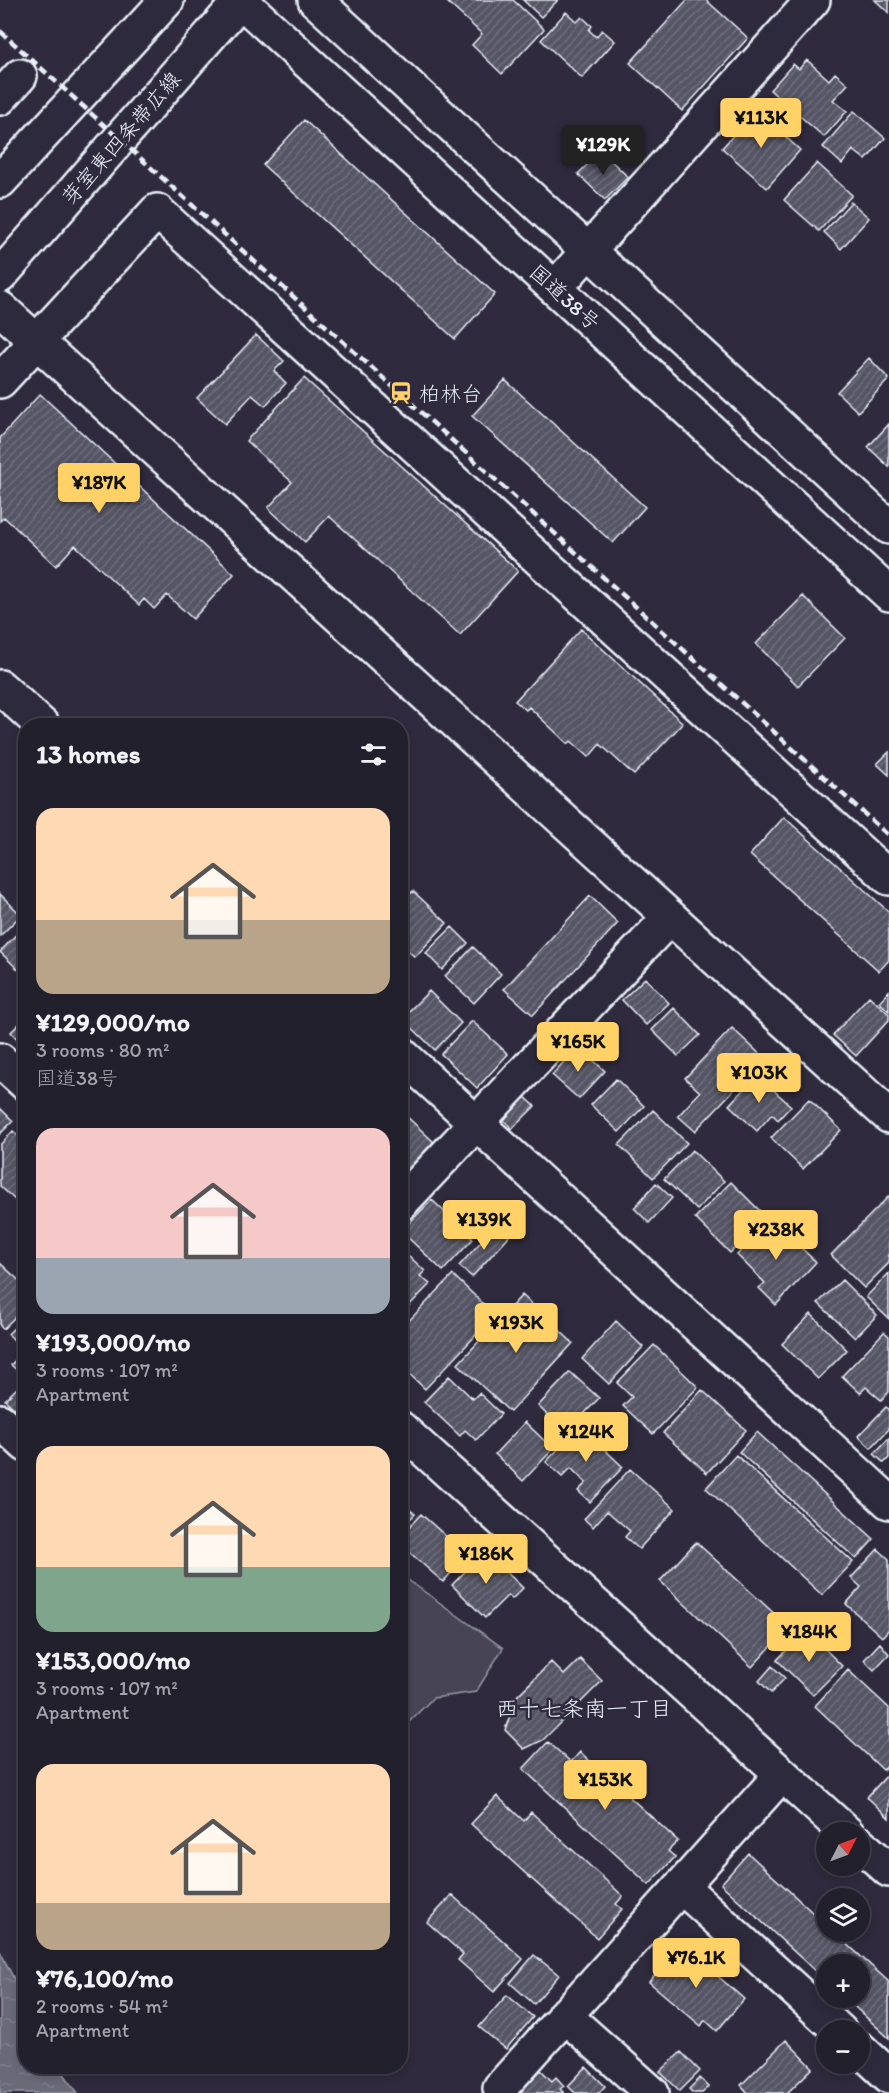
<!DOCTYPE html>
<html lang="en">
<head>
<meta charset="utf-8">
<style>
	:root { --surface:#23202e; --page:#2b2836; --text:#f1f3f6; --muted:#a3a3aa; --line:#403e4a; --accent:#ffd166 }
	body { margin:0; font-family:Itim,"Klee One",sans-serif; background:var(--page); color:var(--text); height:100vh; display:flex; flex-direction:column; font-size:22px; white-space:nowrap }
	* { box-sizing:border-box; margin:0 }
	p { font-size:20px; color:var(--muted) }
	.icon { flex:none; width:33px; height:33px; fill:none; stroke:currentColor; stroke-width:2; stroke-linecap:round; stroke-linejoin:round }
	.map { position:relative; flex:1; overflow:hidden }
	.drawer { position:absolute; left:18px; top:718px; width:390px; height:1356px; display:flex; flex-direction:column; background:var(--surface); border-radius:24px; box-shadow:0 3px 9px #0003,0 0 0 2px var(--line) }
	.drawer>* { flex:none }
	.needle { width:39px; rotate:48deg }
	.buttons { position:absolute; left:816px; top:1822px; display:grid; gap:12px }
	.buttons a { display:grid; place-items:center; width:54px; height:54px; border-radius:50%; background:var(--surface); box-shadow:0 3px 9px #0003,0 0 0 2px var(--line); font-size:30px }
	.price { position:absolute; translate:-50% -51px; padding:0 14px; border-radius:6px; background:var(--accent); color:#111; font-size:20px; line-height:39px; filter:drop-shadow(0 2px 3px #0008) }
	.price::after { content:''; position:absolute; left:50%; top:36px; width:18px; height:14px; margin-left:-9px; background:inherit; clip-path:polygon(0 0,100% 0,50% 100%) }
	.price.selected { background:#222; color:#fff }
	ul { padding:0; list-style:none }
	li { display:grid; align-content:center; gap:12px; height:318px; padding:0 18px }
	li span { display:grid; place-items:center; height:186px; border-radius:18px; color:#555 }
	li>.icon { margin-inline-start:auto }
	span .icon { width:108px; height:108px; fill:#fffc; stroke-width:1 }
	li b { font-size:26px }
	h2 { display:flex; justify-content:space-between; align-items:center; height:72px; padding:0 18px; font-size:26px }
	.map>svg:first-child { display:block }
	.garden { fill:#464455; stroke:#979aa6; stroke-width:1.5 }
	.water { fill:url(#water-ripples); stroke:#9c9fab; stroke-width:1.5 }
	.building { fill:url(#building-hatch); stroke:#e8f1f8; stroke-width:1.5 }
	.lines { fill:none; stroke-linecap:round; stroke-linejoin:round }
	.minor-casing { stroke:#e8f1f8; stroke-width:38 }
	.major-casing { stroke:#e8f1f8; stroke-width:38 }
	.highway-casing { stroke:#e8f1f8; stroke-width:38 }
	.minor { stroke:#2f2a3d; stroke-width:33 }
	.major { stroke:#2f2a3d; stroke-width:33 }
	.highway { stroke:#2f2a3d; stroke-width:33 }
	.rail { stroke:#e8f1f8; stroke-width:4.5; stroke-dasharray:9 4.5; stroke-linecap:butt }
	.labels { text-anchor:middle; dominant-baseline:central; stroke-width:5; stroke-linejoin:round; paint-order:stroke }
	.street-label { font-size:21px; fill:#e8f1f8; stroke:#2f2a3d }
	.poi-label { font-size:21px; fill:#e8f1f8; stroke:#2f2a3d; text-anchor:start }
	.neighbourhood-label { font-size:22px; fill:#e8f1f8; stroke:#2f2a3d }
</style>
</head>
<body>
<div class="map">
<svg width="889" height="2093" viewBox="0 0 889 2093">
	<defs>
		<pattern id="water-ripples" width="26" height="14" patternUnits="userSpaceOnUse" patternTransform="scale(1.5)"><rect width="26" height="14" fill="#696978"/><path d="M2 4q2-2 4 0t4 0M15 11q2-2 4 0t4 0" fill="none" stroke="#7e7f8c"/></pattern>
		<pattern id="building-hatch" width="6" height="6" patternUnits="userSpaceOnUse" patternTransform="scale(1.5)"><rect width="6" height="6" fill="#575565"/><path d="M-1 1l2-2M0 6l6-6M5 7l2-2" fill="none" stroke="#6f6e7c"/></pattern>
	</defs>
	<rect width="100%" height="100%" fill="#2f2a3d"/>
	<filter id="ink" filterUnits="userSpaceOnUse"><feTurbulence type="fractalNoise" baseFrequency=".0167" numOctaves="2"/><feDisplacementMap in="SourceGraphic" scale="12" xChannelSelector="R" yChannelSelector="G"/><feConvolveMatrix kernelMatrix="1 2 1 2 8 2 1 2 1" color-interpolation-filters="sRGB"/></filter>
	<g filter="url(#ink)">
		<!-- garden -->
		<path class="garden" d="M401 1575 503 1648 476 1692 433 1698 401 1730Z"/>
		<!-- water -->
		<path class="water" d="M0 1951 25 2001 26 2067H59L78 2093H0Z"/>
		<!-- building -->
		<path class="building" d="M445 0H513L544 29 502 74 472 45 482 34Z
			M523 0H558L541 17Z
			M687 0H706L748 38 682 111 630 63Z
			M875 0H889V13Z
			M566 12 577 22 582 17 592 26 589 30 596 37 602 30 615 41 582 78 541 40Z
			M807 60 829 80 835 73 848 84 833 100 847 111 824 137 770 90 793 64 799 69Z
			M756 110 800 150 767 188 722 148Z
			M854 111 885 138 866 160 853 150 842 164 823 147Z
			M304 120 495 294 455 339 263 165Z
			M601 151 628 177 605 200 578 174Z
			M817 163 852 195 819 231 784 200Z
			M851 202 869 218 841 249 824 232Z
			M256 335 284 361 274 371 286 383 265 406 252 395 225 424 197 398Z
			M869 358 889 379 858 412 837 392Z
			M304 378 518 571 460 635 329 516 305 542 268 508 292 482 246 441Z
			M505 380 645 507 613 543 472 416Z
			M40 394 234 574 193 619 167 595 154 609 144 599 139 605 75 545 56 566 4 517 0 521V438Z
			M889 424V467L868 447Z
			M803 596 845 638 798 686 756 644Z
			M581 629 683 723 634 775 600 744 589 757 571 741 568 744 529 707 526 710 515 701Z
			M889 752V775L877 764Z
			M784 817 889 912V960L879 971 750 855Z
			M413 891 447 923 415 957 400 944V904Z
			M0 894 21 915 0 936Z
			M590 896 618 923 533 1015 504 989Z
			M26 924V977L0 952Z
			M452 927 468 943 442 970 426 953Z
			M473 947 501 974 474 1003 445 976Z
			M645 978 669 1003 646 1025 622 1000Z
			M429 991 461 1023 435 1050 402 1018Z
			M889 991V1011L879 1002Z
			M869 996 889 1014V1020L856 1056 833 1035Z
			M674 1008 700 1035 678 1056 652 1030Z
			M26 1017V1035L19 1041 11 1032Z
			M472 1021 508 1054 477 1088 441 1054Z
			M732 1028 764 1058 695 1131 678 1116 700 1092 685 1078Z
			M578 1046 605 1071 579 1099 552 1075Z
			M757 1075 791 1106 778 1120 772 1114 757 1131 729 1105Z
			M616 1079 644 1106 619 1132 591 1105Z
			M524 1096 535 1106 512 1129 502 1118Z
			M809 1099 841 1130 803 1169 771 1138Z
			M0 1108 13 1121 0 1134Z
			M400 1110 439 1147 409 1179 400 1171Z
			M653 1110 687 1143 653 1178 619 1145Z
			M13 1131 26 1143V1191L16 1201 0 1186V1145Z
			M692 1150 724 1181 697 1210 664 1179Z
			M731 1182 766 1217 730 1253 695 1218Z
			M656 1183 672 1198 649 1223 634 1208Z
			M889 1196V1263L864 1288 831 1255Z
			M432 1200 473 1239 443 1271 401 1231Z
			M771 1219 816 1262 776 1305 759 1288 765 1283 737 1255Z
			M497 1224 509 1236 472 1277 459 1266Z
			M400 1248 425 1271 420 1276 430 1284 400 1315Z
			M0 1263 26 1287V1306L3 1329 0 1326Z
			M889 1273V1319L866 1297Z
			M453 1275 495 1315 425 1389 400 1365V1330Z
			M842 1280 877 1315 855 1338 818 1303Z
			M522 1295 573 1343 510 1412 458 1364Z
			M811 1314 847 1350 818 1379 782 1344Z
			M26 1316V1378L11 1365 24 1350 8 1334Z
			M616 1321 643 1347 609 1384 582 1359Z
			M884 1332 889 1336V1392L881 1400 866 1387 860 1393 842 1376Z
			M654 1345 698 1387 653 1434 623 1406 632 1397 617 1383Z
			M570 1372 599 1398 566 1433 538 1406Z
			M449 1376 473 1399 479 1393 501 1414 476 1440 465 1430 460 1436 424 1402Z
			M26 1379V1398L15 1409 5 1400Z
			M702 1390 746 1430 707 1473 663 1433Z
			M886 1407 889 1409V1429L871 1448 858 1436Z
			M525 1422 553 1449 523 1481 495 1454Z
			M580 1426 623 1467 590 1502 578 1491 586 1483 571 1468 562 1477 546 1462Z
			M757 1432 874 1539 856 1559 739 1452Z
			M889 1438V1458L884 1463 874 1454Z
			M736 1455 853 1562 822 1595 706 1488Z
			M630 1469 675 1509 639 1549 625 1537 630 1531 607 1511 593 1527 584 1519Z
			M400 1500 415 1514 400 1529Z
			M421 1514 467 1555 443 1582 400 1544V1537Z
			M696 1542 789 1627 752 1667 660 1581Z
			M878 1549 889 1559V1629L882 1637 846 1604 861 1587 851 1578Z
			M485 1551 523 1588 512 1599 508 1595 485 1618 452 1585Z
			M806 1630 842 1666 813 1695 777 1660Z
			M880 1643 889 1654 874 1670 864 1660Z
			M580 1659 602 1681 543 1740 524 1749 505 1730 516 1697 551 1662 564 1675Z
			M772 1666 785 1678 771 1693 759 1681Z
			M848 1670 889 1708V1763L883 1770 815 1706Z
			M548 1742 571 1762 580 1752 678 1841 668 1851 675 1857 649 1885 523 1769Z
			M889 1773V1818L867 1797Z
			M497 1796 524 1821 531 1812 623 1896 616 1904 622 1909 597 1938 471 1824Z
			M748 1853 826 1925V1932H834L889 1982V2038L845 1998H860V1965H826V1981L721 1884Z
			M452 1895 523 1959 494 1992 458 1960 463 1954 427 1922Z
			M681 1944 744 1999 717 2031 705 2020 701 2026 649 1982Z
			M534 1955 559 1975 534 2004 510 1983Z
			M507 1995 533 2017 506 2049 479 2027Z
			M786 2040 813 2068 787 2093H748L741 2085Z
			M681 2052 700 2071 680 2091 660 2072Z
			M586 2067 605 2086 599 2093H575L568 2086Z
			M541 2070 552 2081 556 2077 564 2086 560 2089 564 2093H518Z
			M700 2078 709 2087 702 2093H693L689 2089Z"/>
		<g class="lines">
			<!-- minor casing -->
			<g class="minor-casing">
				<path id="minor" d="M0 98 20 76
					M555 288 813 0
					M0 308 889 1116
					M0 381 157 211 889 878
					M0 687 43 726
					M400 1053 889 1502
					M0 1060 26 1084
					M400 1204 670 917
					M0 1421 26 1445
					M400 1428 847 1833
					M860 1844 889 1870
					M681 1886 840 2031
					M564 2015 652 2093
					M860 2049 889 2076
					M500 2088 782 1774"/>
			</g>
			<!-- major casing -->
			<g class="major-casing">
				<path id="major" d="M0 181 167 0
					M0 276 241 0"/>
			</g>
			<!-- highway casing -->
			<g class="highway-casing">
				<path id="highway" d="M240 0 889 594
					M315 0 889 527"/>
			</g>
			<!-- minor -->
			<use href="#minor" class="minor"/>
			<!-- major -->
			<use href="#major" class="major"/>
			<!-- highway -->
			<use href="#highway" class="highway"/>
			<!-- rail -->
			<path class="rail" d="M0 31 889 836"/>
		</g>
	</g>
	<!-- icons -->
	<defs>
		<g id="station-bare" transform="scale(1.8)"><path d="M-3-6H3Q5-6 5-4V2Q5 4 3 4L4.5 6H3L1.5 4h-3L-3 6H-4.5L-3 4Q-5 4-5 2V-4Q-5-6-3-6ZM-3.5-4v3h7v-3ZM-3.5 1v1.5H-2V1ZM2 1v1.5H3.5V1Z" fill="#ffd166" stroke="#2f2a3d" stroke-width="2.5" paint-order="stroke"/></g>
	</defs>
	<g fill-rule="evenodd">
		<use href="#station-bare" x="401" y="393"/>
	</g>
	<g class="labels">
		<!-- street labels -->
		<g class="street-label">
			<text transform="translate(121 138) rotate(-49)">芽室東四条帯広線</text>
			<text transform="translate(565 297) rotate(42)">国道38号</text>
		</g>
		<!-- poi labels -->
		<g class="poi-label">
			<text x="419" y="393">柏林台</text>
		</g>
		<!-- neighbourhood labels -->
		<g class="neighbourhood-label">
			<text x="584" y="1708">西十七条南一丁目</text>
		</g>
	</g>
</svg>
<div class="buttons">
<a><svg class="needle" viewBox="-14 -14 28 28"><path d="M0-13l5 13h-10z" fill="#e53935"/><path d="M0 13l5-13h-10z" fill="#a3a3aa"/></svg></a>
<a><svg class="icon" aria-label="layers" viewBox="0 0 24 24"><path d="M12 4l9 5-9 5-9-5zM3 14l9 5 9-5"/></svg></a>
<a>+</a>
<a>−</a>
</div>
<b class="price" style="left:761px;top:149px">¥113K</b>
<b class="price selected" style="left:603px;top:176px">¥129K</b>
<b class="price" style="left:99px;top:514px">¥187K</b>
<b class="price" style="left:578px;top:1073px">¥165K</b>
<b class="price" style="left:759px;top:1104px">¥103K</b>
<b class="price" style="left:484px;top:1251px">¥139K</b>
<b class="price" style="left:776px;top:1261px">¥238K</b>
<b class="price" style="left:516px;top:1354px">¥193K</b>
<b class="price" style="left:586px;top:1463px">¥124K</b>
<b class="price" style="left:486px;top:1585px">¥186K</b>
<b class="price" style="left:809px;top:1663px">¥184K</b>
<b class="price" style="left:605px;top:1811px">¥153K</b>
<b class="price" style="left:696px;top:1989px">¥76.1K</b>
<section class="drawer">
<h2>13 homes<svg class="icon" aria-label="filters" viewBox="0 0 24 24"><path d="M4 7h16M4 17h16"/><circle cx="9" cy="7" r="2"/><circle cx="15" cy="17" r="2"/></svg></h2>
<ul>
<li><span style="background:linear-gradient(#ffd9b3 60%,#b9a48a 0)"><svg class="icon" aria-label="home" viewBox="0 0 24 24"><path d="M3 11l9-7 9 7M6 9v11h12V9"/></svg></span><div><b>¥129,000/mo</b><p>3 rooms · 80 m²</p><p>国道38号</p></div></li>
<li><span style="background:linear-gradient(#f6c9c9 70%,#9aa5b1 0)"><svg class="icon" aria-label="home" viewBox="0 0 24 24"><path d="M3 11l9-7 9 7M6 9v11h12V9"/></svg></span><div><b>¥193,000/mo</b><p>3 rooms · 107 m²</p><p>Apartment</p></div></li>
<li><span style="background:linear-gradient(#ffd9b3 65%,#7fa58c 0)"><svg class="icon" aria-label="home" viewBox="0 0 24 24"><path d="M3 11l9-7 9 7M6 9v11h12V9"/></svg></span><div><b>¥153,000/mo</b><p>3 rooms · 107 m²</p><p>Apartment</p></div></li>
<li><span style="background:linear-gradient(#ffd9b3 75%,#b9a48a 0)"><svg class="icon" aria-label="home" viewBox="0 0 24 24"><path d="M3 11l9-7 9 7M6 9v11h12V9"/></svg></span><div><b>¥76,100/mo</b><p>2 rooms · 54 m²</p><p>Apartment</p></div></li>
</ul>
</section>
</div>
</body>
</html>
